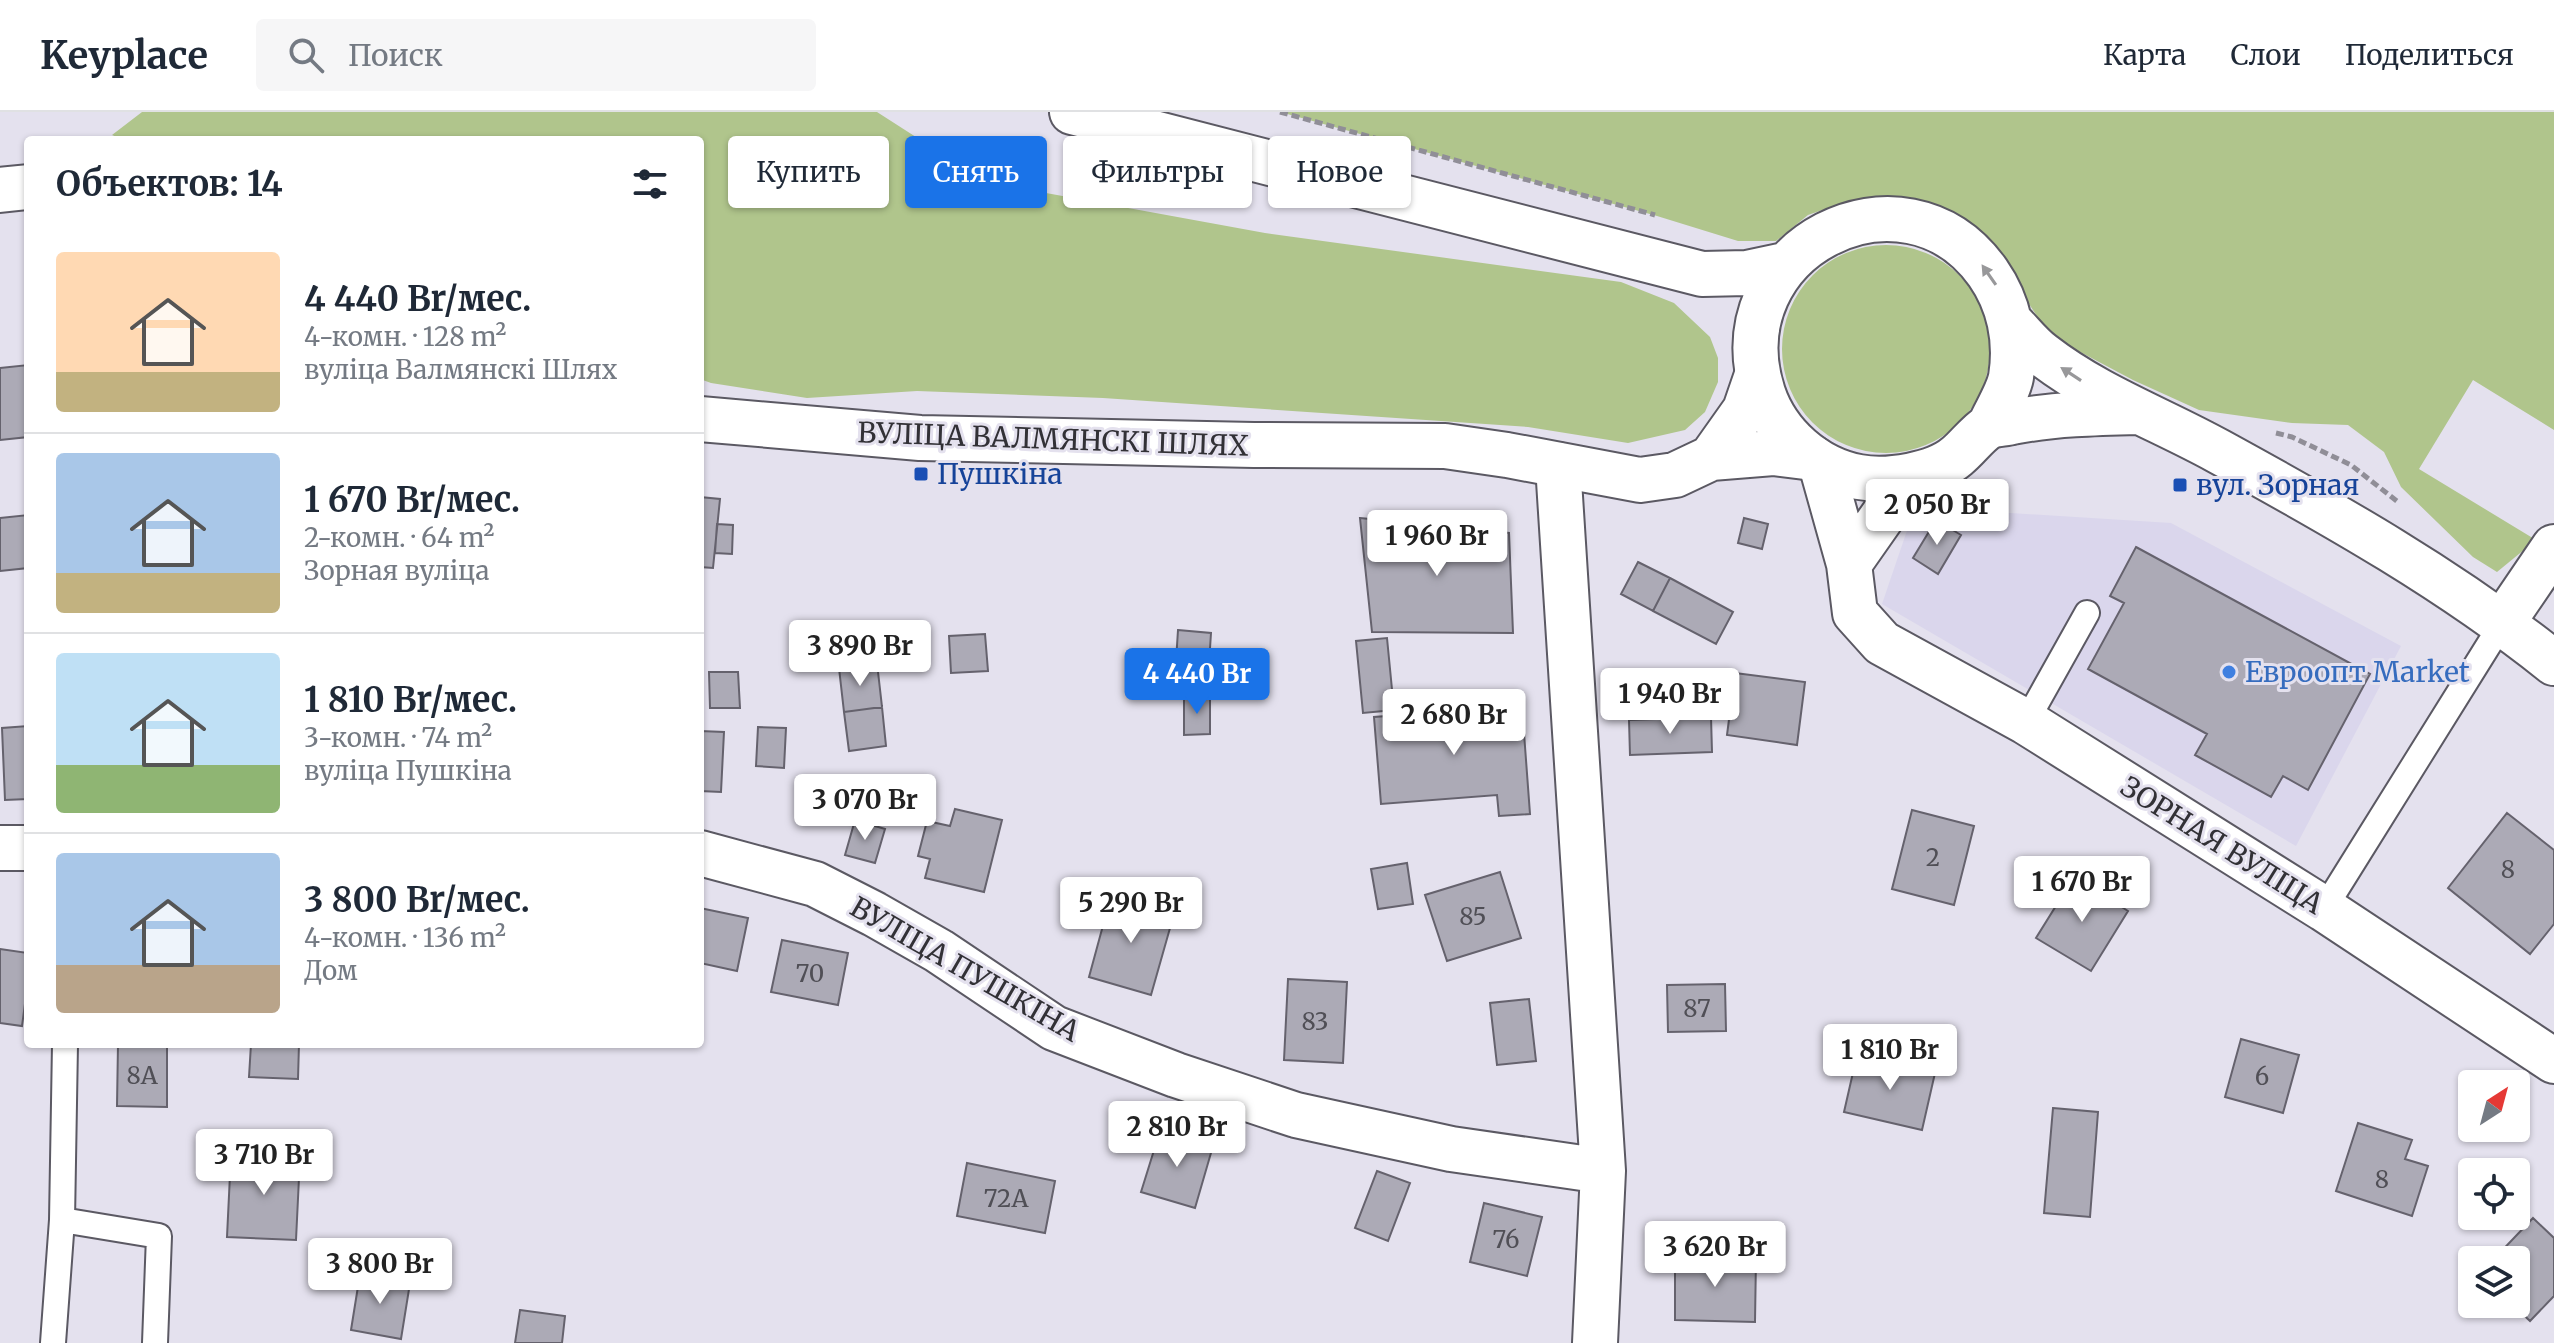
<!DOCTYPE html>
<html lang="ru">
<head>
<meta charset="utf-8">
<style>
	:root { --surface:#fff; --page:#f6f6f7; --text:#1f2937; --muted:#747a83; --line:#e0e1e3; --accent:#1a73e8 }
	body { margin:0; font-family:Merriweather,serif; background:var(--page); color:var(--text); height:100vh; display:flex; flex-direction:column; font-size:30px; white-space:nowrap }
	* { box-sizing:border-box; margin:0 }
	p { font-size:26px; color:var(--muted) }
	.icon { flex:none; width:44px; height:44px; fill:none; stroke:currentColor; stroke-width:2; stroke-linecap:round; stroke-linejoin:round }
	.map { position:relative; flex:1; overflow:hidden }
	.panel { position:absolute; left:24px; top:24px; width:680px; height:912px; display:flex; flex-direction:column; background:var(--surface); border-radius:8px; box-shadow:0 2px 6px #0004 }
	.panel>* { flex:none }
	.guide { position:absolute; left:728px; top:24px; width:760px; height:72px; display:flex; gap:16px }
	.needle { width:52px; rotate:36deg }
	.fabs { position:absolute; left:2458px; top:958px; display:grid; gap:16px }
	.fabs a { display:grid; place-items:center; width:72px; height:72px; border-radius:8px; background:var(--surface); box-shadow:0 2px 6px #0004; font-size:40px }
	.price { position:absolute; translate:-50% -68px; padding:0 18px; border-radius:8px; background:#fff; color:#222; font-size:26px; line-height:52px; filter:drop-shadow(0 2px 4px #0008) }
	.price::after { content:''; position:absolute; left:50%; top:48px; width:24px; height:18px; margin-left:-12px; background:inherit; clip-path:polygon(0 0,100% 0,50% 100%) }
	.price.active { background:var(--accent); color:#fff }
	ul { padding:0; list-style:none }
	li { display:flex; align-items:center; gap:24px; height:200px; padding:0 32px }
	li+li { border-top:2px solid var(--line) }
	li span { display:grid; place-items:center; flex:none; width:224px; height:160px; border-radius:8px; color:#555 }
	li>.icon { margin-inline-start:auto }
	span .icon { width:96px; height:96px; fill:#fffc; stroke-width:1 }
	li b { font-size:34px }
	h2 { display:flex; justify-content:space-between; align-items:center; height:96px; padding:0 32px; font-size:34px }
	.chip { padding:0 28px; border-radius:8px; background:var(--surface); box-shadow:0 2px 6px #0004; font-size:28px; line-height:72px }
	.chip.active { background:var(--accent); color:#fff }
	header { display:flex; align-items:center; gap:48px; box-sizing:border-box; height:112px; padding:0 40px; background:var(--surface); border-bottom:2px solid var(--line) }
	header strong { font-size:38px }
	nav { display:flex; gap:44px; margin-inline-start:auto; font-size:28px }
	.search { width:560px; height:72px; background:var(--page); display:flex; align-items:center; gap:20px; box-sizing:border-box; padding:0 28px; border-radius:8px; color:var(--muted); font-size:30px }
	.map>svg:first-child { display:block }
	.commercial { fill:#dad6ec }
	.green { fill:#b0c58c }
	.building { fill:#acaab6; stroke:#65626d; stroke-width:2 }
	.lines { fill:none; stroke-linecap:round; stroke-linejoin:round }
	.service-casing { stroke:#5b5963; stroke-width:28 }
	.minor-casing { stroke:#5b5963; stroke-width:48 }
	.tertiary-casing { stroke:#5b5963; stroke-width:48 }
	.secondary-casing { stroke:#5b5963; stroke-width:48 }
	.path { stroke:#908e97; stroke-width:5; stroke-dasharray:8 4; stroke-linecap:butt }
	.service { stroke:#fff; stroke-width:24 }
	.minor { stroke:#fff; stroke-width:44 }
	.tertiary { stroke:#fff; stroke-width:44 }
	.secondary { stroke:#fff; stroke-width:44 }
	.oneway { fill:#98989a }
	.transit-dot { fill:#1a4fb4; stroke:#e4e1ee; stroke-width:3 }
	.shop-dot { fill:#3f7fe0; stroke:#e4e1ee; stroke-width:3 }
	.labels { text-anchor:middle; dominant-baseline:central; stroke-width:6; stroke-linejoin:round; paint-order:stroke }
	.number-label { font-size:24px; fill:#504f56 }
	.street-label { font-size:28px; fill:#323136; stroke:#e4e1ee }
	.transit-label { font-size:28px; fill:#164399; stroke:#e4e1ee; text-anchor:start }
	.shop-label { font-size:28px; fill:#366cbe; stroke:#e4e1ee; text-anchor:start }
</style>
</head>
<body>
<header>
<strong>Keyplace</strong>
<div class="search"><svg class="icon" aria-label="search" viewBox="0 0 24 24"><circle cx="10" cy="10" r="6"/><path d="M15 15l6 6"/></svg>Поиск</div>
<nav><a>Карта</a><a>Слои</a><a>Поделиться</a></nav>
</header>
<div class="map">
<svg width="2554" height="1231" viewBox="0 0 2554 1231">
	<rect width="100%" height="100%" fill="#e4e1ee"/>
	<!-- commercial -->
	<path class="commercial" d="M1915 395 2171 411 2401 534 2296 734 1882 492Z"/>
	<!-- green -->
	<path class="green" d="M142 0H877L986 70 1265 121 1621 170 1674 191 1710 225 1718 246V270L1705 300 1685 318 1628 331 1528 315 1103 286 917 279 807 286 711 271 700 267V28H124L112 23Z
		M1280 0H2554V318L2473 268 2419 357 2536 428 2497 460 2473 445 2401 375 2384 340 2348 313 2292 311 2199 298 2133 268 2050 224 2029 192 2010 152 1974 117 1939 94 1895 86 1851 88 1808 103 1776 129H1738L1657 104Z
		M1782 237a104 104 0 1 1 208 0a104 104 0 1 1-208 0Z"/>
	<!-- building -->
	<path class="building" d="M28 253V325L0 328V256Z
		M700 385 720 387 713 456 700 455Z
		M28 403V456L0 459V406Z
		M1360 406 1509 421 1513 521 1372 520Z
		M1744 406 1768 412 1762 437 1738 431Z
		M1936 408 1961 423 1938 462 1913 446Z
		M717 412 733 413 732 442 715 441Z
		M2136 435 2370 562 2308 678 2283 664 2271 685 2195 643 2207 622 2088 557 2124 491 2110 484Z
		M1638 450 1670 466 1653 499 1621 482Z
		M1670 466 1733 500 1716 532 1653 499Z
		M1178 518 1211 521 1208 567 1175 565Z
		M985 522 988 559 951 561 949 524Z
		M1387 526 1394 598 1363 601 1356 529Z
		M877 551 882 595 844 600 839 556Z
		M709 560H738L740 596H710Z
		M1735 561 1805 570 1797 633 1727 623Z
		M1184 586H1210V622L1184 623Z
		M1522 594 1530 702 1499 704 1497 683 1381 692 1374 605Z
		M882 595 886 634 849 639 844 600Z
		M1711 605 1712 640 1630 643 1629 608Z
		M28 614V687L5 688 2 616Z
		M758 615 786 616 784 656 756 654Z
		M700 619 724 620 721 680 700 679Z
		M955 697 1002 708 984 780 925 766 930 747 918 744 927 709 950 714Z
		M1912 698 1974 714 1954 793 1892 777Z
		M2507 701 2554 738V812L2530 842 2448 776Z
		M855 708 885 717 875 751 845 743Z
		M1407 751 1413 792 1378 797 1371 757Z
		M1500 760 1521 826 1447 849 1425 783Z
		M2074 765 2128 799 2091 859 2036 826Z
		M1111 784 1174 802 1151 883 1089 865Z
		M700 796 748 806 737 859 700 851Z
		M782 828 848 841 838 893 771 880Z
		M0 837 28 841V870L22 914 0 911Z
		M1288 867 1347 870 1343 951 1284 948Z
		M1725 872 1726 919 1668 920 1667 873Z
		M1529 887 1536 949 1497 953 1490 891Z
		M2241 927 2299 943 2283 1001 2225 985Z
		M118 932H167V995L117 994Z
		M251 932H299L298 967 249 965Z
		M1857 943 1935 961 1922 1018 1844 1000Z
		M2053 996 2098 1000 2090 1105 2044 1101Z
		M2358 1011 2412 1028 2405 1047 2428 1054 2412 1104 2336 1079Z
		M1160 1019 1213 1034 1195 1096 1141 1080Z
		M231 1042 300 1045 296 1128 227 1125Z
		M967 1051 1055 1069 1045 1121 957 1104Z
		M1377 1059 1410 1071 1388 1129 1355 1116Z
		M1484 1091 1542 1105 1527 1164 1470 1150Z
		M2533 1106 2554 1126V1184L2530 1209 2512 1192H2516V1148H2493Z
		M1675 1144 1756 1146 1755 1210 1675 1208Z
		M360 1162 410 1171 401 1227 351 1218Z
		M520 1198 565 1204 562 1231H515Z"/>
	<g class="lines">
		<!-- service casing -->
		<g class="service-casing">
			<path id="service" d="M2026 610 2087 501
				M2324 797 2503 510
				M62 1108 65 932
				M53 1231 62 1108 159 1124 155 1231"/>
		</g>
		<!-- minor casing -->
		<g class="minor-casing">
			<path id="minor" d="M1821 352 1849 452 1855 501 1882 531 2026 610 2324 797 2554 949
				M1558 353 1603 1059 1595 1231
				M1849 452 1910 365
				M2503 510 2554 435
				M0 736H28
				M700 741 815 772 874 802 939 839 1054 916 1176 963 1296 1003 1451 1037 1603 1059"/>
		</g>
		<!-- tertiary casing -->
		<g class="tertiary-casing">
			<path id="tertiary" d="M0 78 28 75
				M700 307 920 326 1254 333 1445 334 1507 343 1640 368 1675 363 1711 346 1773 341 1813 346
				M1711 346 1745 298 1757 263"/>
		</g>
		<!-- secondary casing -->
		<g class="secondary-casing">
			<path id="secondary" d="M1072 0 1702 162 1747 161 1785 153
				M2012 212C2022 222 2031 234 2042 242 2096 284 2160 307 2218 339 2335 403 2450 468 2554 551
				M1989 315C1996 299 2008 281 2011 265 2017 228 2009 191 1988 161 1904 42 1716 137 1763 281 1777 323 1815 357 1859 365 1887 370 1935 363 1957 344 1967 336 1977 322 1988 315 1994 312 2005 312 2012 310 2053 302 2096 301 2139 300"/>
		</g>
		<!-- path -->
		<path class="path" d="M1280 0 1655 103
			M2276 321 2292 325 2351 353 2398 390"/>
		<!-- service -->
		<use href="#service" class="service"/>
		<!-- minor -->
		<use href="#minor" class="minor"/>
		<!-- tertiary -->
		<use href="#tertiary" class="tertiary"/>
		<!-- secondary -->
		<use href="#secondary" class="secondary"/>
	</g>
	<!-- one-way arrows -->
	<defs><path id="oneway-solid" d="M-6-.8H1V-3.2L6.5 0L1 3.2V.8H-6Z" transform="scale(2)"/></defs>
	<g class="oneway">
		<use href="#oneway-solid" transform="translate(1989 163) rotate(-125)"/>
		<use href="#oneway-solid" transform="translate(2071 262) rotate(-147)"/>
	</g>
	<!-- markers -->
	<g class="transit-dot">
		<rect x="913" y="354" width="16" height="16" rx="4"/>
		<rect x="2172" y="365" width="16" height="16" rx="4"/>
	</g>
	<circle class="shop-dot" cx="2229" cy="560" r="8"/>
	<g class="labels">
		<!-- number labels -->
		<g class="number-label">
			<text x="1933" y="745">2</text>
			<text x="2508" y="757">8</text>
			<text x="1473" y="804">85</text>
			<text x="810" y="861">70</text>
			<text x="1697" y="896">87</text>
			<text x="1315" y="909">83</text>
			<text x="142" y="963">8А</text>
			<text x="2262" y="964">6</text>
			<text x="2382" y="1067">8</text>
			<text x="1006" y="1086">72А</text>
			<text x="1506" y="1127">76</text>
		</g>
		<!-- street labels -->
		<g class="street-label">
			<text transform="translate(1053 327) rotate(2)">ВУЛІЦА ВАЛМЯНСКІ ШЛЯХ</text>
			<text transform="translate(2222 733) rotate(32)">ЗОРНАЯ ВУЛІЦА</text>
			<text transform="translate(965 857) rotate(30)">ВУЛІЦА ПУШКІНА</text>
		</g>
		<!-- transit labels -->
		<g class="transit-label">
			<text x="937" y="362">Пушкіна</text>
			<text x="2196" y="373">вул. Зорная</text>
		</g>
		<!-- shop labels -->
		<g class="shop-label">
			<text x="2245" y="560">Евроопт Market</text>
		</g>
	</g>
</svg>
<div class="fabs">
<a><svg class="needle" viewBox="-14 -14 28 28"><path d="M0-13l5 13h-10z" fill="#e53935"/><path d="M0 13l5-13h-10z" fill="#747a83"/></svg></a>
<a><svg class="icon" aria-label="locate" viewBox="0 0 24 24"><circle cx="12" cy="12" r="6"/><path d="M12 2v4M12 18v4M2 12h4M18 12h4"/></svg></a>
<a><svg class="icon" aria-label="layers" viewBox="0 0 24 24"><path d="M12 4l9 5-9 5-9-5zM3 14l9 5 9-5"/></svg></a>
</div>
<b class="price" style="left:1937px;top:435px">2 050 Br</b>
<b class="price" style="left:1437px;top:466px">1 960 Br</b>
<b class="price" style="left:860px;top:576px">3 890 Br</b>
<b class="price active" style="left:1197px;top:604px">4 440 Br</b>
<b class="price" style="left:1670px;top:624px">1 940 Br</b>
<b class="price" style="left:1454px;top:645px">2 680 Br</b>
<b class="price" style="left:865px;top:730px">3 070 Br</b>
<b class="price" style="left:2082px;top:812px">1 670 Br</b>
<b class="price" style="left:1131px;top:833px">5 290 Br</b>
<b class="price" style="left:1890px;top:980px">1 810 Br</b>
<b class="price" style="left:1177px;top:1057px">2 810 Br</b>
<b class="price" style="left:264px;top:1085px">3 710 Br</b>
<b class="price" style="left:1715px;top:1177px">3 620 Br</b>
<b class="price" style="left:380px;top:1194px">3 800 Br</b>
<div class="guide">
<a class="chip">Купить</a>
<a class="chip active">Снять</a>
<a class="chip">Фильтры</a>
<a class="chip">Новое</a>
</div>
<section class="panel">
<h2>Объектов: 14<svg class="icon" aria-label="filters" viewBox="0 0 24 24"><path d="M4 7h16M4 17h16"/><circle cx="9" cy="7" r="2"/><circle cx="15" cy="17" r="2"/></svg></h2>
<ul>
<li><span style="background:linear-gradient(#ffd9b3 75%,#c2b280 0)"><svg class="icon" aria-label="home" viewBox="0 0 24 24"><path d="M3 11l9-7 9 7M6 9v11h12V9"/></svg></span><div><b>4 440 Br/мес.</b><p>4-комн. · 128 m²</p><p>вуліца Валмянскі Шлях</p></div></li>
<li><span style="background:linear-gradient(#a9c7e8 75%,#c2b280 0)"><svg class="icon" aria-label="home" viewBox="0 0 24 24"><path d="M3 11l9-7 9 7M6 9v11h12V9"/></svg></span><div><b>1 670 Br/мес.</b><p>2-комн. · 64 m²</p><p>Зорная вуліца</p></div></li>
<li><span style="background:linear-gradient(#bfe0f5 70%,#8fb573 0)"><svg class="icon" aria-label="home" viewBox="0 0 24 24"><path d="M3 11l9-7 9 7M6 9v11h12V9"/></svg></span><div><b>1 810 Br/мес.</b><p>3-комн. · 74 m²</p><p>вуліца Пушкіна</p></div></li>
<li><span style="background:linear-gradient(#a9c7e8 70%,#b9a48a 0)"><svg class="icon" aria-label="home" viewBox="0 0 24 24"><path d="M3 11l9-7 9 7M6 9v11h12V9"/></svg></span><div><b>3 800 Br/мес.</b><p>4-комн. · 136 m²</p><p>Дом</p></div></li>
</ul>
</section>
</div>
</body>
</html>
